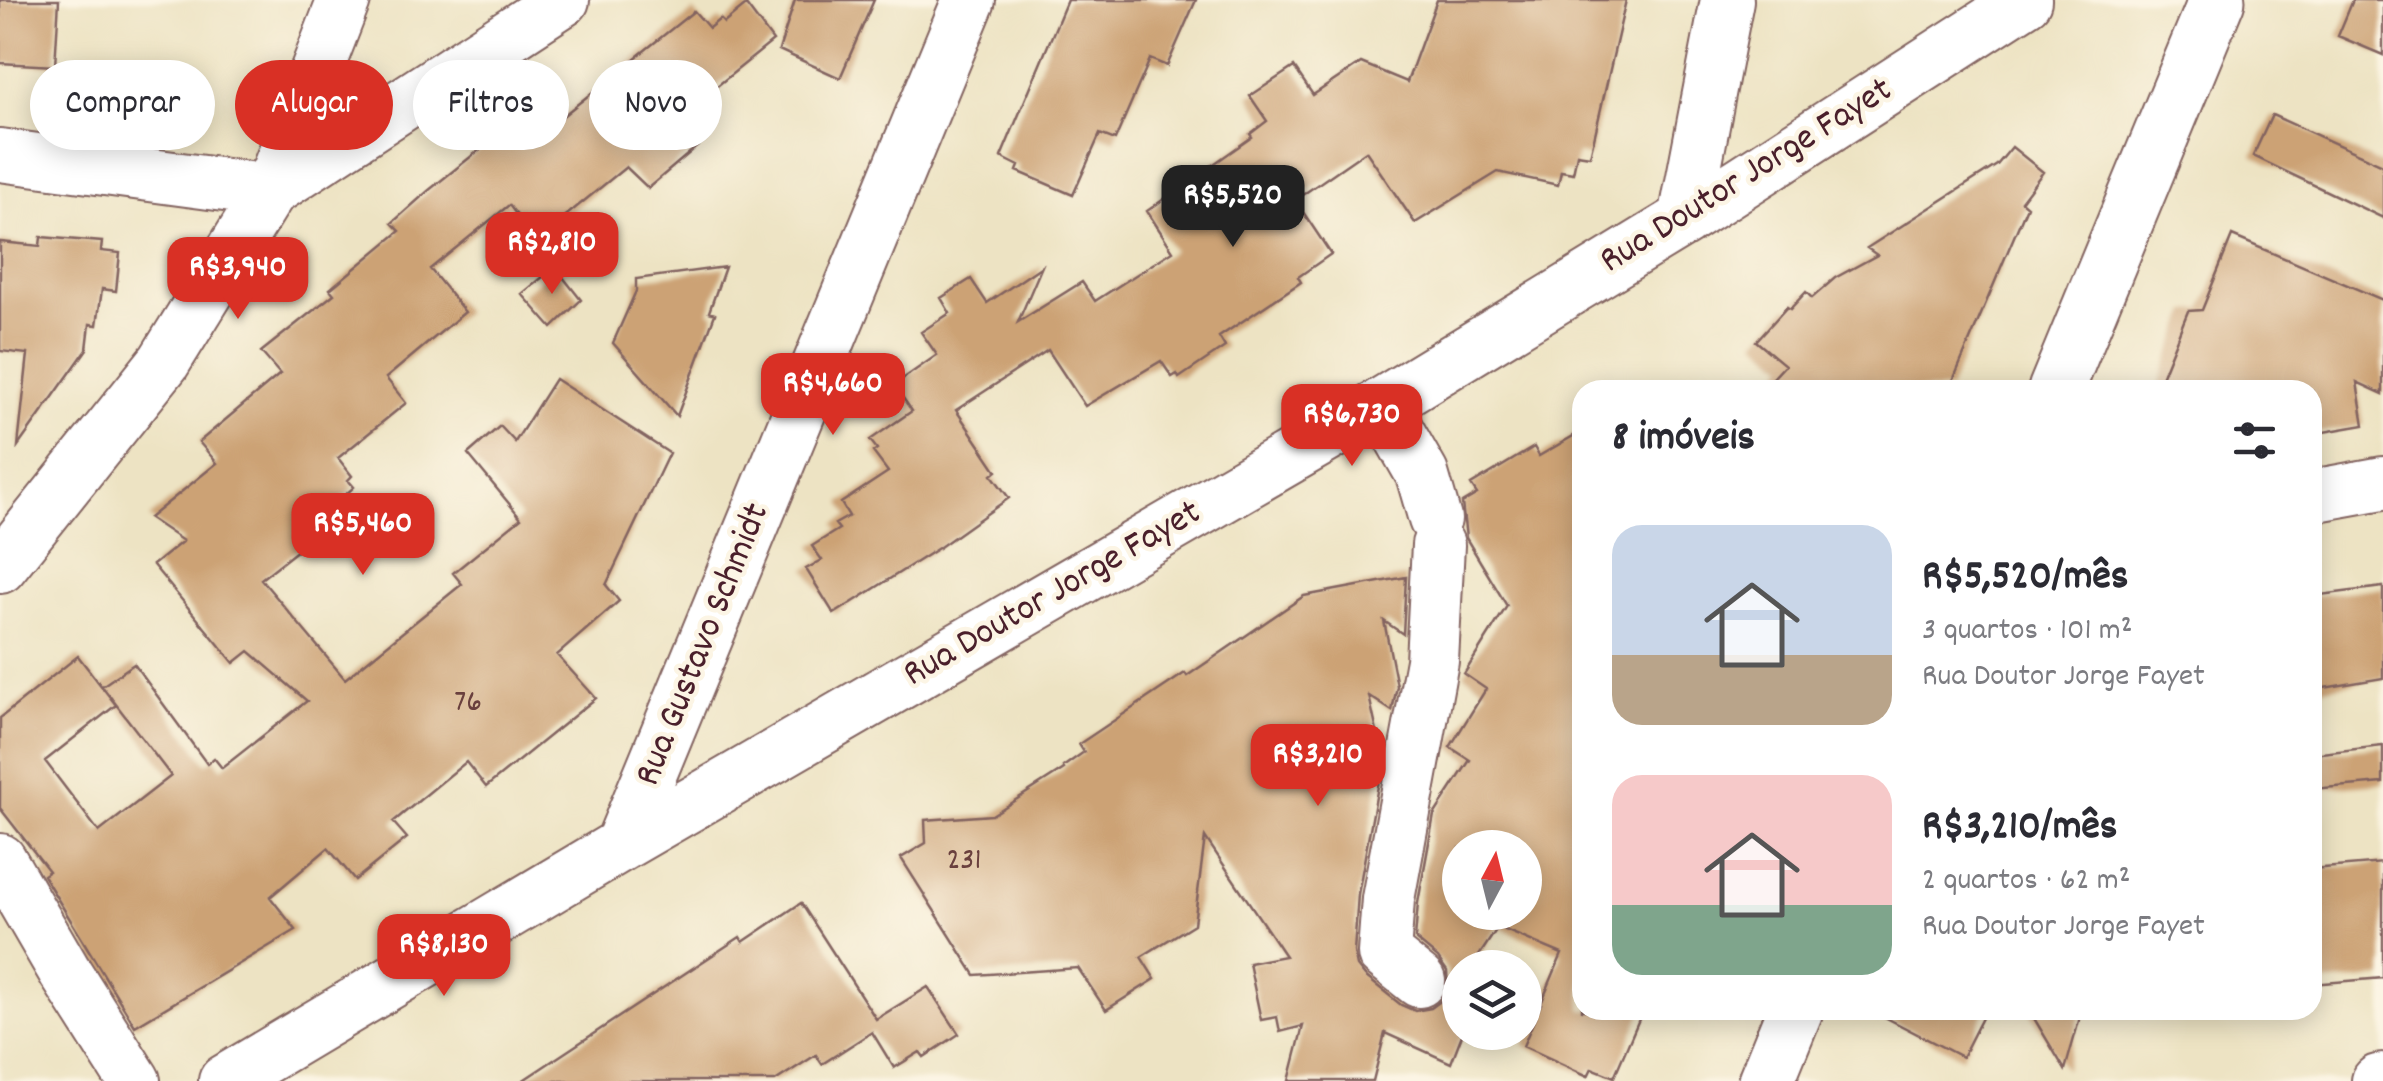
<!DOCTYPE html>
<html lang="pt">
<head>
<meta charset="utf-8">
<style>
	:root { --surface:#fff; --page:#f7f7f7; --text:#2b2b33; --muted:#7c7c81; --accent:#d93025 }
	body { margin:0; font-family:Dekko,sans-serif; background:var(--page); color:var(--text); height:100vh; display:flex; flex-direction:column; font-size:38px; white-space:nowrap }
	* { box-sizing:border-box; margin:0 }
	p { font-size:32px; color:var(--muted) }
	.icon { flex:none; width:55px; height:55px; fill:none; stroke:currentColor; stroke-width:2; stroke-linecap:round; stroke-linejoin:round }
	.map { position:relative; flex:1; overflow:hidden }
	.side { position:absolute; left:1572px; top:380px; width:750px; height:640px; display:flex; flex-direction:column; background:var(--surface); border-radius:30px; box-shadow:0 5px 25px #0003 }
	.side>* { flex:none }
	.top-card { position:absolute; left:30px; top:60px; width:950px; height:90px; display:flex; gap:20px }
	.needle { width:65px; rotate:7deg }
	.fabs { position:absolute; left:1442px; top:830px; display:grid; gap:20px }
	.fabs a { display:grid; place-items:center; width:100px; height:100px; border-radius:50%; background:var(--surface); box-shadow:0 5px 25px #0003; font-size:50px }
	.price { position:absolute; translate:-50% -85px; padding:0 22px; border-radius:20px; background:var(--accent); color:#fff; font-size:32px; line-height:65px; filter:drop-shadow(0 2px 5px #0008) }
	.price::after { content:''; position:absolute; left:50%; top:60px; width:30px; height:22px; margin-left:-15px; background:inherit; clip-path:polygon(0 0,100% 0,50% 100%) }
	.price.current { background:#222; color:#fff }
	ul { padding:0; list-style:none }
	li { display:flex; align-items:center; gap:30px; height:250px; padding:0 40px }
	li span { display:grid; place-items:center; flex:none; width:280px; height:200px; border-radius:30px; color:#555 }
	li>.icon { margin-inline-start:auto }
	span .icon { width:120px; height:120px; fill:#fffc; stroke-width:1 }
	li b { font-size:42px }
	h2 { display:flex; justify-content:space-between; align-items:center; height:120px; padding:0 40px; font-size:42px }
	.tag { padding:0 35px; border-radius:45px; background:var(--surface); box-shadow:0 5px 25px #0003; font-size:35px; line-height:90px }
	.tag.current { background:var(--accent); color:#fff }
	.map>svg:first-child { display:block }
	.building { fill:#cca275; fill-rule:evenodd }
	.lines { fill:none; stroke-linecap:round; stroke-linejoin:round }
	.minor-casing { stroke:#836460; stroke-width:56 }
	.tertiary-casing { stroke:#836460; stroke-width:59 }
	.minor { stroke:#fff; stroke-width:52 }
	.tertiary { stroke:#fff; stroke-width:55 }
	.labels { text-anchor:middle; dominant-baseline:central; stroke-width:9; stroke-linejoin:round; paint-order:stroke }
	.number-label { font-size:32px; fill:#6a403e }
	.street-label { font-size:38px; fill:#4a1f2b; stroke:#fcf5e5 }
</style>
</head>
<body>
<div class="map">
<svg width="2383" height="1081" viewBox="0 0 2383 1081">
	<rect width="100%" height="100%" fill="#fcf5e5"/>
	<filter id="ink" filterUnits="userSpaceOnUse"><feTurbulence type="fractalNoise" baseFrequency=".01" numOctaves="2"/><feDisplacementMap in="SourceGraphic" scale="20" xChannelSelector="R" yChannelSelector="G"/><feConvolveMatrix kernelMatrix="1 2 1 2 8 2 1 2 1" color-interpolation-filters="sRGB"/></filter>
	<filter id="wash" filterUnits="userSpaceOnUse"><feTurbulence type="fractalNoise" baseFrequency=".0048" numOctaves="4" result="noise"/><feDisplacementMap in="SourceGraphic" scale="40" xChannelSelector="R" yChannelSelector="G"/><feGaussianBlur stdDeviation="2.25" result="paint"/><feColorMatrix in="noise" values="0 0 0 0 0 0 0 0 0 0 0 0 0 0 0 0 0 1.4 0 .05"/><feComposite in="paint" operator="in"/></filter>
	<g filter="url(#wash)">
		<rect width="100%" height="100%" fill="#ede3c3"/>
		<g id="blocks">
			<!-- building -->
			<path class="building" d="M0 0H59L55 66 0 63Z
				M795 0H874L840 78 779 50Z
				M1067 0H1196L1167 66 1150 59 1115 140 1100 134 1073 195 1017 171 1019 166 1001 157Z
				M1437 0H1626L1590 156 1577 154 1573 173 1561 171 1558 185 1498 172 1415 223 1366 151 1295 200 1331 254 1298 277 1301 282 1219 337 1225 347 1179 378 1177 374 1172 377 1161 361 1085 406 1048 350 956 410 997 471 992 475 1009 498 940 547 834 614 806 569 822 560 812 546 839 529 835 524 849 516 841 503 888 472 873 452 877 449 870 440 912 411 894 385 937 355 921 332 950 313 941 298 971 279 987 303 1042 266 1018 322 1082 282 1095 301 1173 251 1147 211 1252 137 1250 134 1267 121 1250 96 1294 67 1313 95 1361 63 1407 82Z
				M2353 0H2383V55L2338 36Z
				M746 5 773 41 691 107 713 133 648 188 626 167 536 240 509 205 430 269 465 312 386 378 406 403 338 458 352 476 348 480 354 487 332 507 340 517 261 579 345 679 462 584 453 573 521 518 468 454 500 426 515 442 555 379 669 453 606 585 619 601 557 655 596 698 486 787 466 762 393 822 407 838 355 880 328 848 270 897 296 930 135 1026 43 875 49 871 0 808V718L78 656 116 705 45 761 99 832 171 776 102 686 134 664 207 764 214 758 222 768 307 701 249 651 234 663 153 565 183 541 149 518 217 463 199 442 280 374 261 352 334 294 330 289 400 231 392 223 428 191 523 115 539 135 694 11 709 28 720 19 724 23Z
				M2272 115 2383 165V218L2253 156Z
				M2012 147 2043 172 2021 201 2027 206 1949 390H1762L1785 365 1756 341 1787 307 1790 309 1806 292 1812 298 1835 278 1877 255 1867 248 1997 165Z
				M2232 236 2383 300V394L2357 382 2364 425 2312 434V390H2156L2188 311 2202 310Z
				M41 237 102 242 101 251 120 253 116 291 102 289 97 325 90 324 87 349 18 446 28 354 0 351V242L40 246Z
				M555 267 581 300 552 328 522 294Z
				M725 267 709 312 715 314 677 416 613 343 636 291V279Z
				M1582 431V1010H1643L1614 1077 1592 1068 1588 1076 1523 1046 1562 954 1498 927 1471 968H1460V984L1456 990 1460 992V1032H1463L1451 1063 1385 1033 1373 1081H1289L1303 1026 1280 1032 1277 1017 1261 1020 1249 963 1285 956 1205 837 1194 924 1141 957 1155 979 1106 1010 1078 968 975 975 901 858 926 843 925 820 992 815 1064 769 1063 767 1084 752 1079 744 1185 673 1187 676 1304 596 1406 577 1403 634 1384 621 1397 686 1392 711 1369 696 1383 759 1358 894 1354 952 1357 966 1365 976 1401 1005 1415 1011 1431 1008 1442 1000 1448 986 1447 971 1438 958 1415 939 1418 903 1434 815 1470 760 1450 747 1486 689 1464 674 1507 606 1466 538 1462 503 1477 494 1471 485 1534 447 1539 456ZM1460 848H1525V912H1460Z
				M2383 587V678L2312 690V596Z
				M2383 746V783L2312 789V754Z
				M2383 863V978L2312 984V869Z
				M801 903 876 1019 928 987 959 1034 924 1057 920 1052 894 1068 872 1032 822 1064 816 1055 775 1081H522L740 937 743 942Z
				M1871 1010H1986L1962 1057Z
				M2029 1010H2082L2065 1070Z"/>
		</g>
	</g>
	<g filter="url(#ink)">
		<use href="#blocks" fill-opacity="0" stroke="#836460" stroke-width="2.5"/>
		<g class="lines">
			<!-- minor casing -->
			<g class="minor-casing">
				<path id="minor" d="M0 155 270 191 563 0
					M1685 219 1727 0
					M1382 404 1422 474 1435 519
					M2312 496 2383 483
					M0 567 164 362 270 191 344 0
					M621 845 969 0
					M0 860 65 972 134 1081
					M1419 981 1384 953 1388 899 1432 661 1438 545
					M225 1081 621 845 1382 404 1685 219 2025 0
					M2378 1081 2383 1080"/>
			</g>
			<!-- tertiary casing -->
			<g class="tertiary-casing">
				<path id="tertiary" d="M2056 390 2217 0
					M1766 1081 1795 1010"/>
			</g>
			<!-- minor -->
			<use href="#minor" class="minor"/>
			<!-- tertiary -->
			<use href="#tertiary" class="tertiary"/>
		</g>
	</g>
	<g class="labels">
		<!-- number labels -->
		<g class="number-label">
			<text x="468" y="704">76</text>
			<text x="964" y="862">231</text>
		</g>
		<!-- street labels -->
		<g class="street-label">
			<text transform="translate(1747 177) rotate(-32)">Rua Doutor Jorge Fayet</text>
			<text transform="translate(1053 595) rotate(-30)">Rua Doutor Jorge Fayet</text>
			<text transform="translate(704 645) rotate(-68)">Rua Gustavo Schmidt</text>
		</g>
	</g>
</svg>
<div class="fabs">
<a><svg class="needle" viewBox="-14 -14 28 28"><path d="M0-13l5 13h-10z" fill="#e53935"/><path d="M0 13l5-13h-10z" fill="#7c7c81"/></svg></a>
<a><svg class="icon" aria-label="layers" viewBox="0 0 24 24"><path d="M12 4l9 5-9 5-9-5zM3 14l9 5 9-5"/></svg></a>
</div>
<b class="price current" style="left:1233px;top:250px">R$5,520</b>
<b class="price" style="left:552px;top:297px">R$2,810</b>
<b class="price" style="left:238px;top:322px">R$3,940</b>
<b class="price" style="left:833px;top:438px">R$4,660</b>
<b class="price" style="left:1352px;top:469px">R$6,730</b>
<b class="price" style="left:363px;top:578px">R$5,460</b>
<b class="price" style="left:1318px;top:809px">R$3,210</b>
<b class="price" style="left:444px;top:999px">R$8,130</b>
<div class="top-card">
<a class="tag">Comprar</a>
<a class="tag current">Alugar</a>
<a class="tag">Filtros</a>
<a class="tag">Novo</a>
</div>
<section class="side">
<h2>8 imóveis<svg class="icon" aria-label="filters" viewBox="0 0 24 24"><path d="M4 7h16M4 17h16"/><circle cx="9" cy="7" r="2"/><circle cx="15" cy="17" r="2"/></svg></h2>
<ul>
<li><span style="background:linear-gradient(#c9d6e8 65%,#b9a48a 0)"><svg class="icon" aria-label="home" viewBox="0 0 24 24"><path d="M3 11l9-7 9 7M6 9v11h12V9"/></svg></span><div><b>R$5,520/mês</b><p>3 quartos · 101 m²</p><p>Rua Doutor Jorge Fayet</p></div></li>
<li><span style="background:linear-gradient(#f6c9c9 65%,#7fa58c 0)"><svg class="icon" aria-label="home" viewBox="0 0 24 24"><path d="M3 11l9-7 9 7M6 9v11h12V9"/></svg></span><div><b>R$3,210/mês</b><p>2 quartos · 62 m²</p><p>Rua Doutor Jorge Fayet</p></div></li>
</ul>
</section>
</div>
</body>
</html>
